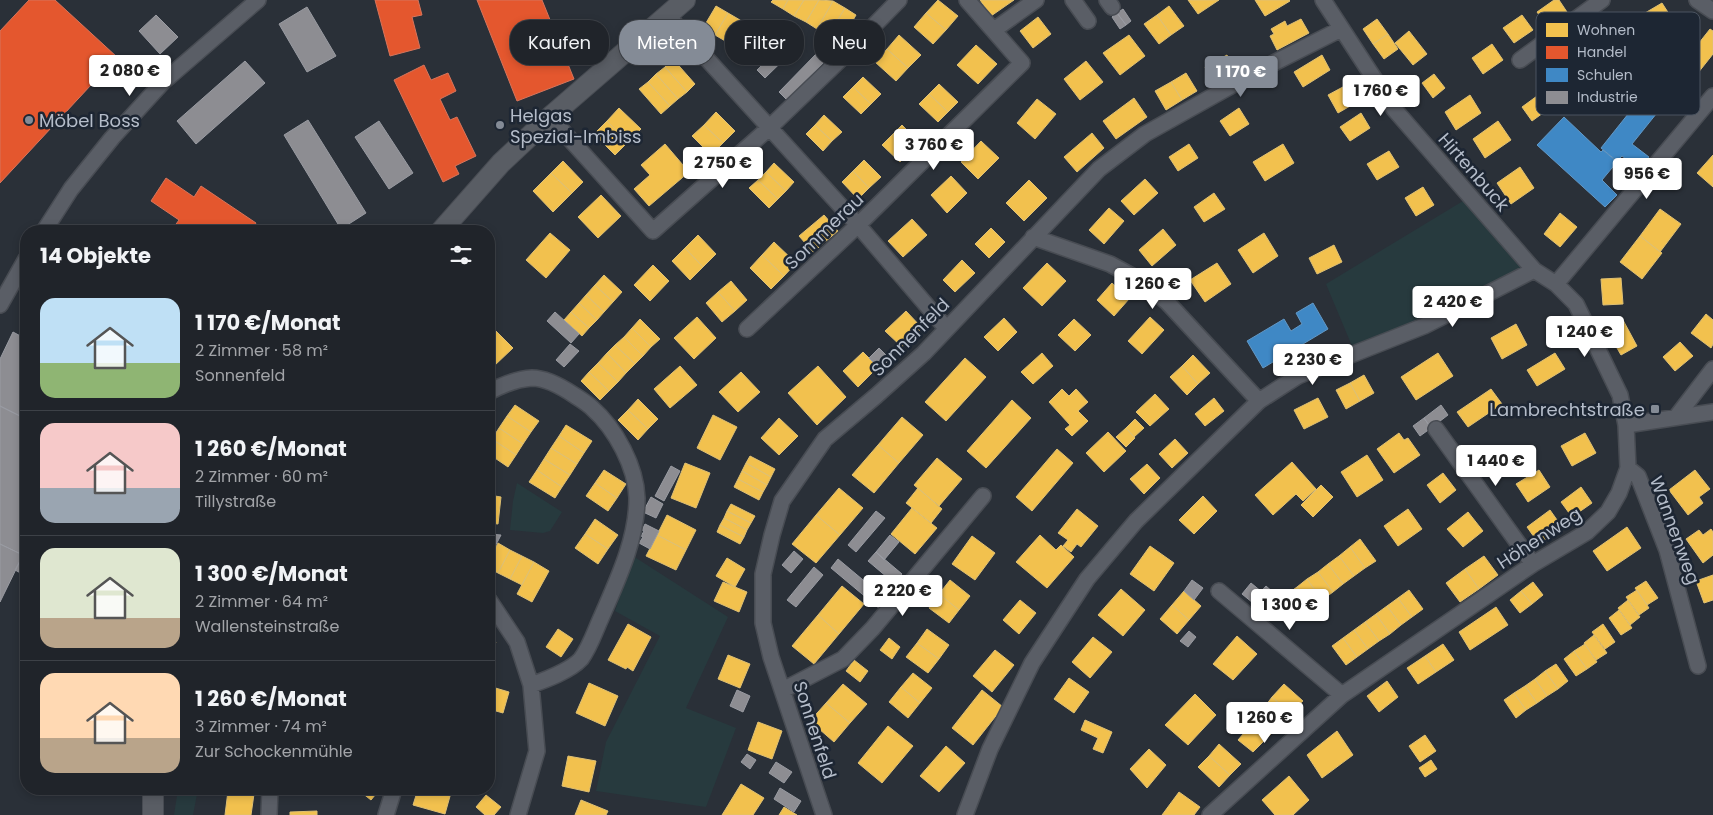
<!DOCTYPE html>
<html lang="de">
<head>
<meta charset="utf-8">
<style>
	:root { --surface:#20242a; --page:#2d3036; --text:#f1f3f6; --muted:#a2a4a8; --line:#3d4147; --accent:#848b96 }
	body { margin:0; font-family:Poppins,sans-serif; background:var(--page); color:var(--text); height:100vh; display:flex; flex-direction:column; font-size:19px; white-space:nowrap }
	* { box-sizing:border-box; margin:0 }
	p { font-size:16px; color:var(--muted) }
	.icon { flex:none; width:28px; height:28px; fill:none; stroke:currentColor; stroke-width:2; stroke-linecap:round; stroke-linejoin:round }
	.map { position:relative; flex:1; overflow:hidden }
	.details { position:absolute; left:20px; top:225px; width:475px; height:570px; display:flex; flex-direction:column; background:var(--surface); border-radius:20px; box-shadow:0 2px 8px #0003,0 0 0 1px var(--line) }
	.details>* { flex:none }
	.banner { position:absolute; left:510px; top:20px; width:475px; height:45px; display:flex; gap:10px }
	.price { position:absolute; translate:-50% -42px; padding:0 11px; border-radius:5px; background:#fff; color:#222; font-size:16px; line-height:32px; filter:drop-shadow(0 1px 2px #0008) }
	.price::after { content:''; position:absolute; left:50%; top:30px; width:15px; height:11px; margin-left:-8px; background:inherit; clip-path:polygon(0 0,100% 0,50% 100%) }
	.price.selected { background:var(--accent); color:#fff }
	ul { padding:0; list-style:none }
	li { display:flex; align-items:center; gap:15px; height:125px; padding:0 20px }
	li+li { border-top:1px solid var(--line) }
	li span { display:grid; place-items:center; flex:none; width:140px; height:100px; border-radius:15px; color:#555 }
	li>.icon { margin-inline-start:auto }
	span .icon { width:60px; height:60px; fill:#fffc; stroke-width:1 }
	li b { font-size:21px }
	h2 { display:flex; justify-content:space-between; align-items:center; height:60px; padding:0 20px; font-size:21px }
	.pill { padding:0 18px; border-radius:20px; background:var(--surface); box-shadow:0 2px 8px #0003,0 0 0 1px var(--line); font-size:18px; line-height:45px }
	.pill.selected { background:var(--accent); color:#fff }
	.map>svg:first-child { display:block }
	.green { fill:#273a3e }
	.homes { fill:#f2c14e; stroke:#dfc073 }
	.shops { fill:#e4572e; stroke:#d6755c }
	.schools { fill:#3f88c5; stroke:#6298c6 }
	.industry { fill:#8d8d92; stroke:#999ba2 }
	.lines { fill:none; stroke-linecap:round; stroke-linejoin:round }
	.street-casing { stroke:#484c53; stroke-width:18 }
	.secondary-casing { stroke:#484c53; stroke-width:22 }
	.street { stroke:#5a5e66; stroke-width:15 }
	.secondary { stroke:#595d64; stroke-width:20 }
	.poi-dot { fill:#848b96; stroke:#1d2633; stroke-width:2 }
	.labels { text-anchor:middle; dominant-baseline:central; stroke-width:5; stroke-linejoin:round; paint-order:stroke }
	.poi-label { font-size:18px; fill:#b4bcc9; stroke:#1d2633; text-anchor:start }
	.street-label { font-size:18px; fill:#b4bcc9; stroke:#1d2633 }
	.key { fill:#1d2633; stroke:#4a5360; stroke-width:1 }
	.key-label { font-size:14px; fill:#b4bcc9 }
</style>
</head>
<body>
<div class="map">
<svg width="1713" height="815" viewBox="0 0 1713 815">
	<rect width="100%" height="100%" fill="#2a3038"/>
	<!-- green -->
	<path class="green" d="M1463 201 1524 268 1418 322 1352 346 1326 284Z
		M517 483 562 512 550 531 543 533 510 530 513 501Z
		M633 556 728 617 686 708 736 728 706 807 596 791 606 742 660 636 615 611Z
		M178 789H198L193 815H174Z"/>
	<!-- homes -->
	<path class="homes" d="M773 0H788L783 9 771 2Z
		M788 0H804L794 16 783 9Z
		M804 0H819L806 22 794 16Z
		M819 0 833 1 817 29 806 22Z
		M938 0 958 16 946 30 926 13Z
		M980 0H1014L991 16Z
		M1188 0H1219L1198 14Z
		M1255 0H1289L1290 1 1265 16Z
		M1554 0H1559L1567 12 1547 26 1537 12Z
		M833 1 845 8 828 36 817 29Z
		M1662 3 1671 17 1637 38 1628 23Z
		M716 6 728 13 715 35 703 28Z
		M1169 6 1184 26 1171 35 1157 15Z
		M845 8 856 15 840 43 828 36Z
		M728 13 740 20 727 42 715 35Z
		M926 13 946 30 933 44 914 27Z
		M1157 15 1171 35 1159 44 1144 24Z
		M1522 15 1533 30 1514 43 1503 28Z
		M1038 17 1051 34 1033 48 1020 31Z
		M1301 19 1309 33 1277 50 1270 36 1274 34 1271 29 1285 21 1287 26Z
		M1377 19 1388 34 1373 44 1363 29Z
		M740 20 752 28 739 49 727 42Z
		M752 28 764 35 751 56 739 49Z
		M1710 29 1713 31V54L1690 83 1676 72Z
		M1409 31 1427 54 1413 65 1395 43Z
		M1388 34 1398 49 1384 59 1373 44Z
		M764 35 776 42 763 64 751 56Z
		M899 35 921 55 908 68 887 49Z
		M1129 35 1145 56 1120 75 1103 53Z
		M1492 44 1503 60 1483 74 1472 58Z
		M976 45 997 64 978 84 957 65Z
		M887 49 908 68 896 81 875 62Z
		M1227 55 1235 72 1214 83 1205 67Z
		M1322 55 1330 70 1303 87 1294 72Z
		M673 59 695 84 687 92 665 67Z
		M1086 61 1103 82 1080 100 1064 79Z
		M665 67 687 92 678 99 656 74Z
		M1186 73 1197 91 1182 100 1171 82Z
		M656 74 678 99 670 106 648 82Z
		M1434 74 1445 88 1433 98 1422 83Z
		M863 77 881 94 871 104 853 87Z
		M1559 80 1569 94 1532 121 1522 107Z
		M1354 81 1364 98 1338 113 1328 95Z
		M648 82 670 106 661 114 639 89Z
		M1171 82 1182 100 1166 110 1155 91Z
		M939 84 958 102 948 112 929 94Z
		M853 87 871 104 861 114 843 97Z
		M929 94 948 112 938 122 919 104Z
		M1470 95 1481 113 1456 130 1445 112Z
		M1134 98 1147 117 1116 139 1103 121Z
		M1037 99 1056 114 1035 139 1017 123Z
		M619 108 641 129 628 142 607 121Z
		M1239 108 1249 124 1230 136 1220 121Z
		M716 112 735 131 723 143 704 125Z
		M1361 113 1370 128 1350 141 1340 127Z
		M824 115 842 132 832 141 815 125Z
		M607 121 628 142 615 155 594 134Z
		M1498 121 1511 140 1485 158 1473 139Z
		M704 125 723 143 711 155 692 136Z
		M815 125 832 141 823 151 806 134Z
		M902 125 919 142 910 152 892 135Z
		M1092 133 1104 148 1077 172 1064 157Z
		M892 135 910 152 900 162 882 145Z
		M981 141 999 158 978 179 961 162Z
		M665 144 689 172 649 206 634 189 650 175 641 165Z
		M1189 144 1198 158 1178 171 1169 157Z
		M1283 144 1294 163 1265 181 1253 162Z
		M1389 151 1399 167 1377 180 1367 164Z
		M1713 155V187L1697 173Z
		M864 160 881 177 869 188 853 171Z
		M563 161 583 182 572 193 551 173Z
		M774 163 794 182 786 191 766 172Z
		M1520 167 1534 188 1511 204 1497 183Z
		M853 171 869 188 858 199 842 182Z
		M766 172 786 191 778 199 758 180Z
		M551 173 572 193 553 212 533 191Z
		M951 176 967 193 947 213 931 195Z
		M1145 179 1158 193 1134 215 1121 201Z
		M758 180 778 199 769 208 749 188Z
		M1029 180 1047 198 1024 221 1006 203Z
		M1423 187 1434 205 1416 216 1405 198Z
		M1214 193 1225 209 1204 222 1194 207Z
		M601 195 621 216 598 238 578 217Z
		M1109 208 1124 221 1104 244 1089 230Z
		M1660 209 1681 224 1660 252 1640 236Z
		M1560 213 1577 227 1560 247 1544 234Z
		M824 215 838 231 813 252 799 236Z
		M912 219 927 235 903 257 888 241Z
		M991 228 1005 242 989 258 975 244Z
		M1163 229 1176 245 1152 266 1139 250Z
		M550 233 570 250 546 278 526 260Z
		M1264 233 1278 256 1253 273 1238 250Z
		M698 235 716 254 703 267 685 248Z
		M1640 236 1662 253 1642 279 1620 262Z
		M774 242 796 263 784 276 762 255Z
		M1334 245 1342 262 1317 274 1309 258Z
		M685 248 703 267 690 280 672 261Z
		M762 255 784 276 771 289 750 268Z
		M962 260 975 273 955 292 943 280Z
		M1047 263 1066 281 1042 306 1023 288Z
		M1217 263 1231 284 1205 302 1190 280Z
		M653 265 669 281 650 301 634 285Z
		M604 275 622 292 613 302 595 285Z
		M1621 278 1623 304 1603 305 1601 279Z
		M731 281 747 300 735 311 718 292Z
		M1112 283 1129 299 1114 316 1097 300Z
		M595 285 613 302 604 312 586 295Z
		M718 292 735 311 722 322 706 303Z
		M586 295 604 312 597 320 579 303Z
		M579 303 597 320 589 328 571 312Z
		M906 311 922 328 902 347 885 331Z
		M571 312 589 328 582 336 564 320Z
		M1706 314 1713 320V344L1711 348 1691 333Z
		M697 317 716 338 694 359 674 338Z
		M1150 317 1164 330 1142 354 1128 341Z
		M1004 318 1017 332 998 351 984 337Z
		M640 319 660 339 651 347 632 328Z
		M1074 319 1091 335 1075 351 1058 335Z
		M1623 320 1637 346 1621 355 1606 329Z
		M1516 324 1527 345 1502 359 1491 338Z
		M632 328 651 347 643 356 624 337Z
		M496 331 513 348 494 366 489 360V338Z
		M624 337 643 356 635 364 615 345Z
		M1680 342 1693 356 1675 371 1663 357Z
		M615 345 635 364 626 373 607 353Z
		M863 352 878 367 858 387 843 371Z
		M607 353 626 373 618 382 598 363Z
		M1042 353 1053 366 1033 384 1021 372Z
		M1438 353 1453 376 1416 400 1401 377Z
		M1555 353 1565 369 1537 386 1527 370Z
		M1193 355 1210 373 1198 384 1182 366Z
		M965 358 986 377 946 421 925 402Z
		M598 363 618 382 609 391 589 372Z
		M680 366 697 385 670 408 654 389Z
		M818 366 846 397 817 425 788 393Z
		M1182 366 1198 384 1187 395 1170 377Z
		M589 372 609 391 600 400 581 381Z
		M741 372 760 392 738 412 719 392Z
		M1364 375 1374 393 1360 401 1350 383Z
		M1350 383 1360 401 1346 409 1336 390Z
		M1062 389 1069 396 1076 389 1088 402 1078 411 1088 421 1072 436 1065 429 1070 425 1049 402Z
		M1491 389 1502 404 1468 427 1457 412Z
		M1155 394 1169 409 1150 426 1136 412Z
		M1214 398 1224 411 1205 426 1195 414Z
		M1318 398 1328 417 1304 429 1294 410Z
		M638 399 658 419 648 429 628 410Z
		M1012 400 1031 418 986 468 967 451Z
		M515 405 539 421 531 432 507 416Z
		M628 410 648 429 638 440 618 420Z
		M713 415 737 427 720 460 697 448Z
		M507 416 531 432 523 444 499 428Z
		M902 417 923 435 899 463 878 445Z
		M779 418 798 436 779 455 761 438Z
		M1135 419 1144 428 1134 437 1126 428Z
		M566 425 592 441 584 453 559 436Z
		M499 428 523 444 516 455 492 439Z
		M1126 428 1135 438 1126 447 1116 437Z
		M1108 432 1126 451 1104 472 1086 453Z
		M1399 433 1404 440 1408 438 1420 455 1394 473 1377 449Z
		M1585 433 1596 453 1572 466 1561 446Z
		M559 436 584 453 577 464 551 448Z
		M492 439 516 455 508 467 489 454V443Z
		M1175 439 1188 453 1172 468 1159 454Z
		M878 445 899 463 874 493 852 475Z
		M551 448 577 464 570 475 544 459Z
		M1057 449 1073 463 1032 511 1016 497Z
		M1367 455 1383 480 1357 497 1341 472Z
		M750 456 775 469 771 477 746 463Z
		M937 458 962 479 939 506 914 485Z
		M544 459 570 475 562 487 537 470Z
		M1292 462 1316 489 1303 501 1296 494 1273 515 1255 495Z
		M685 463 710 473 696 508 671 498Z
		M746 463 771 477 767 485 742 471Z
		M1147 464 1160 478 1144 494 1130 479Z
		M537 470 562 487 555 498 529 482Z
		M604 470 626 484 617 498 595 483Z
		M1539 470 1550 487 1528 502 1516 484Z
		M1695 470 1710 489 1699 497 1703 503 1688 515 1669 490Z
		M742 471 767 485 763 492 738 479Z
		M1443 473 1456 490 1440 503 1427 485Z
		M738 479 763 492 759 500 734 487Z
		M595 483 617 498 608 511 586 496Z
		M1321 485 1333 497 1313 517 1301 505Z
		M1581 487 1592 503 1572 517 1561 502Z
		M839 488 863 508 840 535 816 515Z
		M918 488 942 509 931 523 906 503Z
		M489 495 501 497 498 524 489 523Z
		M1203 496 1217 511 1194 534 1179 520Z
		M731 504 755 516 751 523 727 511Z
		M912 508 937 528 915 554 891 534Z
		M1077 509 1098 526 1081 547 1077 544 1071 552 1063 546 1068 540 1058 533Z
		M1408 509 1422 529 1398 546 1384 526Z
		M1550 510 1562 527 1539 544 1527 527Z
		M727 511 751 523 747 530 724 518Z
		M1468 512 1483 531 1463 547 1447 529Z
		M667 515 696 530 686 550 657 535Z
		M816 515 840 535 816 563 792 544Z
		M724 518 747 530 744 537 720 525Z
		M595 519 618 535 608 549 585 534Z
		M720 525 744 537 740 544 717 532Z
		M1627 527 1641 548 1607 571 1593 551Z
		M1711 529 1713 532V555L1703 563 1686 539 1699 530 1703 535Z
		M585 534 608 549 598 564 575 548Z
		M657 535 686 550 676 570 646 556Z
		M1040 535 1056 550 1061 545 1074 557 1047 588 1016 562Z
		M972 536 995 553 975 580 952 564Z
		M1360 539 1376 561 1365 568 1350 547Z
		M498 543 510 550 498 573 489 568V561Z
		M1150 546 1174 563 1154 591 1130 574Z
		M1350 547 1365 568 1354 576 1339 556Z
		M510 550 522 556 510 579 498 573Z
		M522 556 534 562 522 585 510 579Z
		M1339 556 1354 576 1343 584 1328 564Z
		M1484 556 1498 575 1479 589 1465 569Z
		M727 558 745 569 735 587 716 576Z
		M534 562 549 571 532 602 517 594Z
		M1328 564 1343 584 1333 592 1318 572Z
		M1465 569 1479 589 1460 602 1446 583Z
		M1318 572 1333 592 1322 600 1307 579Z
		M1713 575V600L1704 603 1696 581Z
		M1307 579 1322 600 1312 608 1297 587Z
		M950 580 970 596 959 610 939 594Z
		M1646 581 1658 598 1647 605 1635 588Z
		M723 582 747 592 739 612 714 601Z
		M1533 582 1543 595 1532 604 1521 591Z
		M842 586 864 604 839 634 818 615Z
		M1297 587 1312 608 1301 616 1286 595Z
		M1121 589 1145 610 1123 636 1098 615Z
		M1409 590 1423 609 1412 617 1398 598Z
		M1637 590 1649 608 1639 615 1626 597Z
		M1184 591 1201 606 1189 620 1172 605Z
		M1521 591 1532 604 1520 613 1510 600Z
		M939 594 959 610 949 623 929 608Z
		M1398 598 1412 617 1401 625 1387 606Z
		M1020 600 1036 613 1019 634 1003 620Z
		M1628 600 1640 617 1630 625 1618 608Z
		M1172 605 1189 620 1177 634 1160 619Z
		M1387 606 1401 625 1390 634 1376 614Z
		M1496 607 1508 625 1470 650 1459 632Z
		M1619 610 1632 628 1621 635 1609 618Z
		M1376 614 1390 634 1379 641 1365 622Z
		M818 615 839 634 814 664 792 646Z
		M1365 622 1379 641 1368 649 1354 630Z
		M628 624 651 637 633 671 627 667 626 669 608 660Z
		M1603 624 1615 642 1605 649 1592 632Z
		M558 629 573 639 561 657 546 647Z
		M927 629 949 645 939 659 917 643Z
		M1354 630 1368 649 1357 657 1343 638Z
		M489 631 496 643 489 647Z
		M1594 635 1607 653 1596 660 1584 643Z
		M1237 636 1257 654 1233 680 1213 664Z
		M1093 637 1112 652 1090 678 1072 662Z
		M889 638 900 647 892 659 880 650Z
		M1343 638 1357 657 1346 665 1332 646Z
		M917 643 939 659 928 673 906 657Z
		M1443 644 1454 660 1436 672 1425 656Z
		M1585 644 1597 662 1587 669 1574 651Z
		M995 650 1014 665 992 692 973 676Z
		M1574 651 1587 669 1576 676 1564 659Z
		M728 655 750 664 740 688 718 679Z
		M1425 656 1436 672 1418 684 1407 668Z
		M854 660 868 671 860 682 846 671Z
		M1556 664 1568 681 1558 689 1545 671Z
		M1545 671 1558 689 1547 696 1535 679Z
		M913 673 932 688 920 703 901 687Z
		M1069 678 1089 692 1074 713 1054 699Z
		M1535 679 1547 696 1537 703 1525 686Z
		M1387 681 1398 697 1379 712 1367 696Z
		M589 683 618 696 605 726 576 713Z
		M843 684 867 704 850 723 826 703Z
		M1284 684 1303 701 1290 713 1272 697Z
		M1525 686 1537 703 1526 710 1514 693Z
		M492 687 509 692 503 713 489 709V698Z
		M901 687 920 703 908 718 889 702Z
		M982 690 1003 707 973 745 952 728Z
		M1514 693 1526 710 1516 718 1504 700Z
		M1195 694 1216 715 1188 745 1165 725Z
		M1272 697 1290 713 1272 733 1255 720Z
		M826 703 850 723 834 742 810 721Z
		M1085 720 1112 732 1103 753 1093 749 1098 738 1081 730Z
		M1255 720 1272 733 1253 752 1238 740Z
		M758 722 782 731 772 759 748 750Z
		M888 726 913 746 882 783 858 763Z
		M1337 731 1353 755 1322 778 1307 755Z
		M1425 735 1436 751 1420 762 1409 746Z
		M1219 744 1241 764 1230 775 1209 756Z
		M946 746 965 763 939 792 920 776Z
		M1149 749 1166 765 1147 788 1130 769Z
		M568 756 596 761 589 792 562 786Z
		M1209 756 1230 775 1219 787 1198 767Z
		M1431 760 1437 769 1425 777 1419 768Z
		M1289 776 1309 800 1293 815H1275L1262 800Z
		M741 784 764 798 753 815H722Z
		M357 789H380L371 800Z
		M418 789H452L445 814 413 805Z
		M228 791 254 794 251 815H225Z
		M1179 792 1200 807 1194 815H1162Z
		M486 795 501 807 494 815H485L476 807Z
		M581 800 608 811 606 815H575Z
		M784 807 797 815H779Z
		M317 811V815H290V812Z"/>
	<!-- shops -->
	<path class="shops" d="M29 0H55L117 57 0 183V31Z
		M375 0H418L422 15 412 17 420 48 390 56Z
		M477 0H542L574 79 517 101Z
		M424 65 431 80 448 73 456 91 440 99 450 120 457 117 476 156 455 166 459 174 443 182 394 80Z
		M166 178 194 197 201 186 256 223 251 231H171L179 220 151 201Z"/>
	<!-- schools -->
	<path class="schools" d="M1656 79 1673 93 1632 144 1649 157 1639 169 1622 156 1617 161 1601 148Z
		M1564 117 1601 152 1603 150 1617 162 1602 180 1617 195 1605 207 1537 145Z
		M1313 303 1328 329 1263 368 1247 341 1284 319 1291 331 1302 324 1296 313Z"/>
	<!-- industry -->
	<path class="industry" d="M307 7 336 56 307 72 279 24Z
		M1123 9 1131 21 1126 25 1117 13Z
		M1117 13 1126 25 1120 29 1112 17Z
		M156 15 178 37 160 54 139 31Z
		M796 32 804 40 765 78 757 70Z
		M817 53 825 61 787 100 779 92Z
		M245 61 265 83 196 144 177 121Z
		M308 120 366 213 341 229 284 135Z
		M379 121 413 173 389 189 355 137Z
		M555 312 579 334 571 343 547 321Z
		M13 332 26 339V419L0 406V359Z
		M570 344 579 351 564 367 556 360Z
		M879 348 890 359 880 369 869 358Z
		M1441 405 1448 415 1431 428 1424 418Z
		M0 406 26 419V576L15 570 23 555 0 544Z
		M1424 418 1431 428 1420 436 1413 426Z
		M671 466 680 471 664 501 655 496Z
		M651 497 663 504 656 518 643 512Z
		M876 511 885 518 856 552 848 545Z
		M645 524 659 531 650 549 639 543 643 537 641 536 644 531 642 530Z
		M489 534 501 535 489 558Z
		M890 535 899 542 884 560 876 552Z
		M0 544 23 555 0 602Z
		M794 551 803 559 791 573 782 565Z
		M876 552 902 574 894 583 868 561Z
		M838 559 887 600 880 609 831 568Z
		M814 567 823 575 796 607 787 600Z
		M1192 580 1203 588 1194 600 1184 591Z
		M1251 583 1262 592 1253 603 1242 594Z
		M1266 586 1299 615 1291 625 1257 596Z
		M1189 631 1196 637 1188 647 1180 641Z
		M737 690 750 696 743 712 730 706Z
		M747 754 756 760 750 769 741 762Z
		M776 762 792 772 784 783 769 773Z
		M780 788 801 801 794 812 774 799Z"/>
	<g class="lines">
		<!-- street casing -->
		<g class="street-casing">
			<path id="street" d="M1073 0 1088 21
				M1107 0 1112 7
				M1323 0 1394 109 1534 270 1556 284 1576 304 1620 395 1626 425
				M1697 0 1713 11
				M667 15 858 225 946 328
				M994 30 1036 0
				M1520 60 1602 0
				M550 117 653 231 769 128 847 53 899 0
				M44 231 71 189 112 138 163 82 258 0
				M1033 237 1110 264 1143 282 1167 302 1259 401
				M1556 284 1713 96
				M0 305 26 259
				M747 329 858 225 1022 63 967 0
				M489 392C502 385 516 379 532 378 546 378 562 387 574 395 580 399 587 403 592 408 616 429 636 467 637 498 637 540 617 581 601 618 595 631 590 647 581 659 570 671 545 680 531 685
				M1677 416 1713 369
				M1436 429 1533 564
				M1628 468 1638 476 1667 550 1698 666
				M1219 591 1342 695
				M489 600 517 642 531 685 537 751 518 815
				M783 690 843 659 873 628 983 496
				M269 815 270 789
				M386 815 394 789
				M824 815 771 657 763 623V574L772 535 782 501 825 439 876 396 924 353 1099 169 1145 134 1256 72 1341 29
				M965 815 990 749 1032 663 1087 579 1136 521 1259 401 1298 376 1424 326 1534 270
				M1210 815 1342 695 1533 564 1587 532 1608 512 1619 493 1628 468 1626 425 1713 412"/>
		</g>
		<!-- secondary casing -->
		<g class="secondary-casing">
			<path id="secondary" d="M441 231 501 163 550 117 685 0
				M153 789V815"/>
		</g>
		<!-- street -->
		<use href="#street" class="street"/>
		<!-- secondary -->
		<use href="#secondary" class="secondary"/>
	</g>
	<!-- markers -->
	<g class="poi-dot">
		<circle cx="29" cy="120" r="5"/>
		<circle cx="500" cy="125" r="5"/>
		<rect x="1650" y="404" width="10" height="10" rx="2.5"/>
	</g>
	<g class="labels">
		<!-- poi labels -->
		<g class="poi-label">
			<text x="510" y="115">Helgas<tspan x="510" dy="21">Spezial-Imbiss</tspan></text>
			<text x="39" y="120">Möbel Boss</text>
			<text x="1645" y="409" text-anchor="end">Lambrechtstraße</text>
		</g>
		<!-- street labels -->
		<g class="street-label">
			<text transform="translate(1474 172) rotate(49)">Hirtenbuck</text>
			<text transform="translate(824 231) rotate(-44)">Sommerau</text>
			<text transform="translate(910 337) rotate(-45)">Sonnenfeld</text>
			<text transform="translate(1675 530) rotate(70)">Wannenweg</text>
			<text transform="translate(1539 538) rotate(-33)">Höhenweg</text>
			<text transform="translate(815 730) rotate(72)">Sonnenfeld</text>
		</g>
	</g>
	<!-- legend -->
	<rect x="1536" y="12" width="164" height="103" rx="8" class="key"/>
	<rect x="1546" y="23" width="22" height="14" fill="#f2c14e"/>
	<rect x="1546" y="46" width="22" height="13" fill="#e4572e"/>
	<rect x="1546" y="68" width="22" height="14" fill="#3f88c5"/>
	<rect x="1546" y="91" width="22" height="13" fill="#8d8d92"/>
	<g class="key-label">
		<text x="1577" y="35">Wohnen</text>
		<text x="1577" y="57">Handel</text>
		<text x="1577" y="80">Schulen</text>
		<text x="1577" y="102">Industrie</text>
	</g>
</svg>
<b class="price" style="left:130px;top:97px">2 080 €</b>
<b class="price selected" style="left:1241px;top:98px">1 170 €</b>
<b class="price" style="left:1381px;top:117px">1 760 €</b>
<b class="price" style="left:934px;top:171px">3 760 €</b>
<b class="price" style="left:723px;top:189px">2 750 €</b>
<b class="price" style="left:1647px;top:200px">956 €</b>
<b class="price" style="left:1153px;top:310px">1 260 €</b>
<b class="price" style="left:1453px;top:328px">2 420 €</b>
<b class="price" style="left:1585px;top:358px">1 240 €</b>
<b class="price" style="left:1313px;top:386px">2 230 €</b>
<b class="price" style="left:1496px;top:487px">1 440 €</b>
<b class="price" style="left:903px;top:617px">2 220 €</b>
<b class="price" style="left:1290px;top:631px">1 300 €</b>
<b class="price" style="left:1265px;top:744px">1 260 €</b>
<div class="banner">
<a class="pill">Kaufen</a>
<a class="pill selected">Mieten</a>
<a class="pill">Filter</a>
<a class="pill">Neu</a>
</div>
<section class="details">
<h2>14 Objekte<svg class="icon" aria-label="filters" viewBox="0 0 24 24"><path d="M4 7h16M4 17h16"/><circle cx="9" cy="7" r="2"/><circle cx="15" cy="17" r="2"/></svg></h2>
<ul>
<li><span style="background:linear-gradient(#bfe0f5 65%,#8fb573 0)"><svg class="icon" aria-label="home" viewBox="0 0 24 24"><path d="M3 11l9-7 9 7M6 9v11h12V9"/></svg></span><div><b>1 170 €/Monat</b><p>2 Zimmer · 58 m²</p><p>Sonnenfeld</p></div></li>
<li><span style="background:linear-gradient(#f6c9c9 65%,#9aa5b1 0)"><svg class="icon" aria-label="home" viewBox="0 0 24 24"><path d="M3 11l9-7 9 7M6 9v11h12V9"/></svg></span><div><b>1 260 €/Monat</b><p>2 Zimmer · 60 m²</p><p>Tillystraße</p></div></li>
<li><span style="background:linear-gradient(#dfe7d0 70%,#b9a48a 0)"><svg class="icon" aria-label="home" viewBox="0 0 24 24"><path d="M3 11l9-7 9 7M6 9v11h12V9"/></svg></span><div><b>1 300 €/Monat</b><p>2 Zimmer · 64 m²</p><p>Wallensteinstraße</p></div></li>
<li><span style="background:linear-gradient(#ffd9b3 65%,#b9a48a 0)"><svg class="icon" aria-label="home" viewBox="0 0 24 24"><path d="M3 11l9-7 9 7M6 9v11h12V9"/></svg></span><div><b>1 260 €/Monat</b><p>3 Zimmer · 74 m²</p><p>Zur Schockenmühle</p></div></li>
</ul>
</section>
</div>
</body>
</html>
